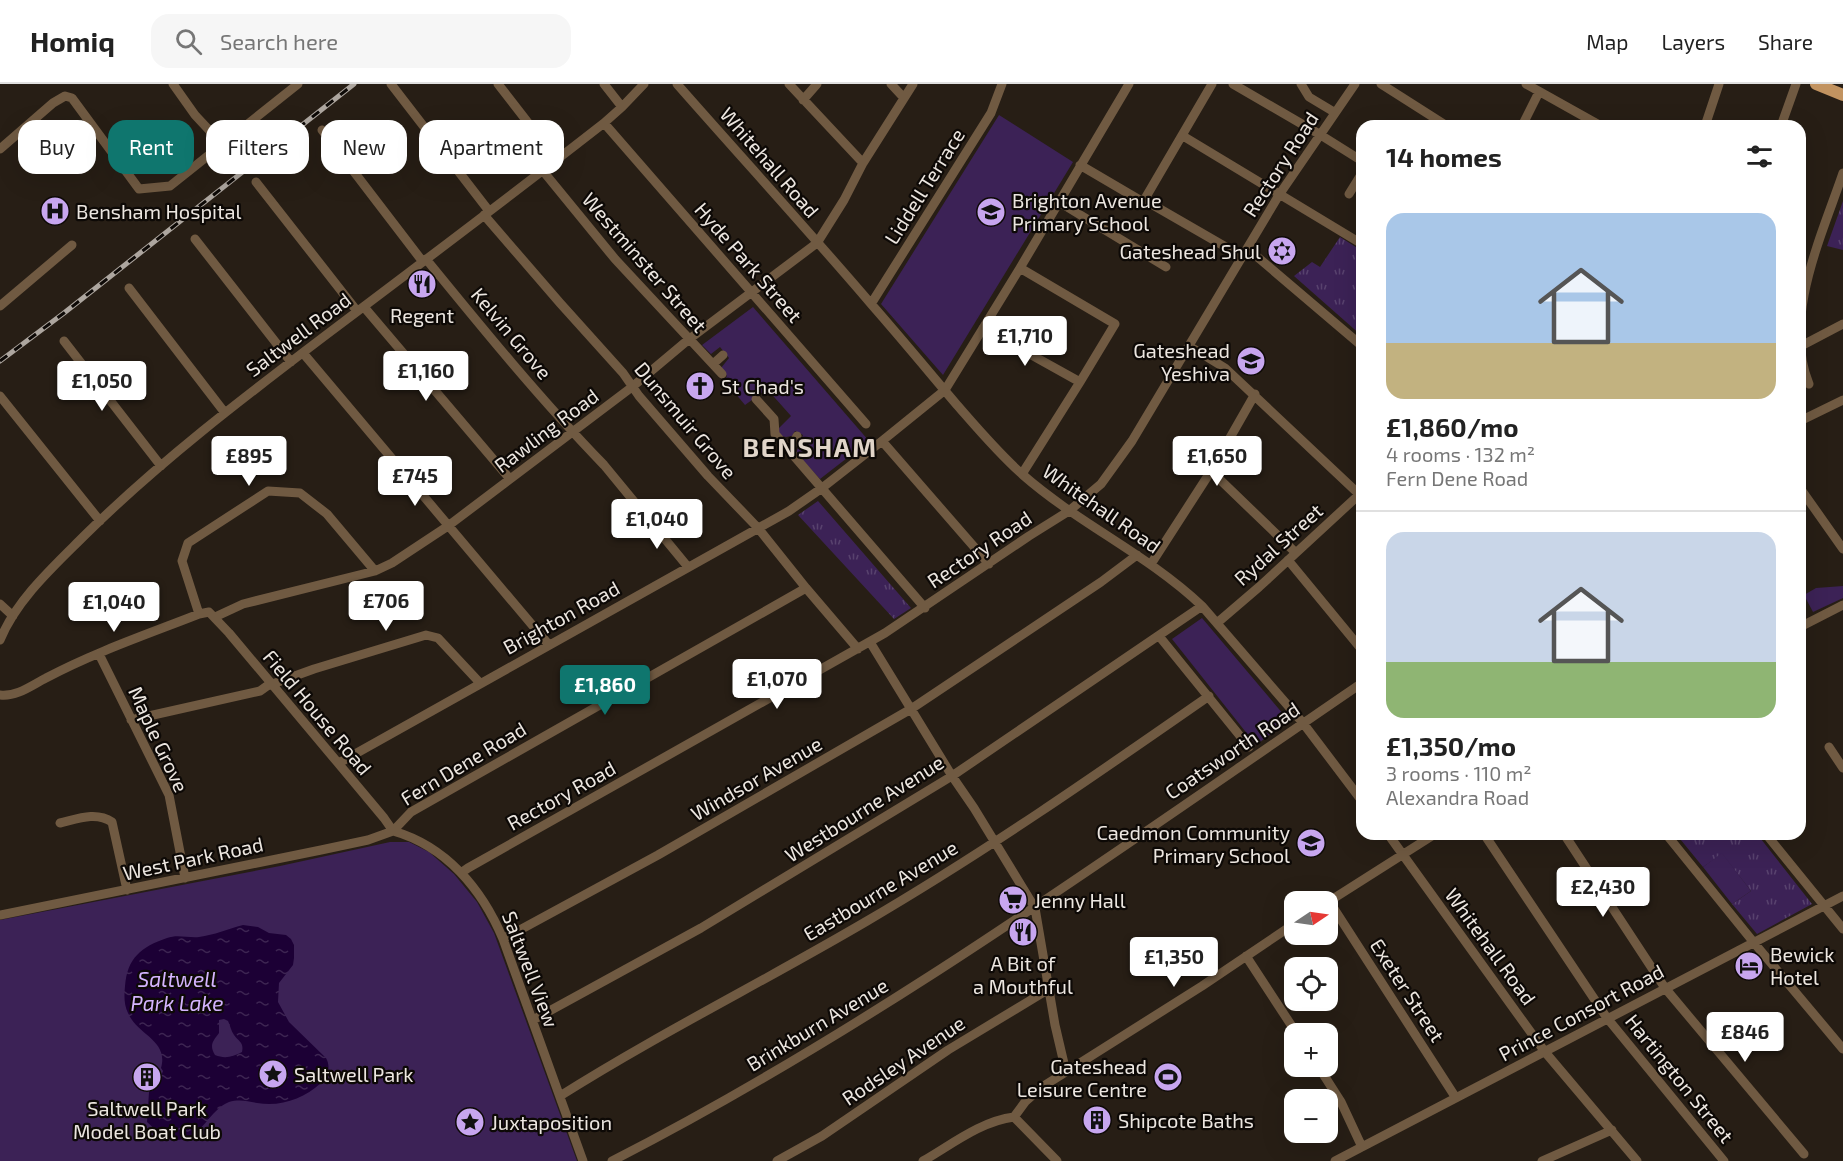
<!DOCTYPE html>
<html lang="en">
<head>
<meta charset="utf-8">
<style>
	:root { --surface:#fff; --page:#f6f6f6; --text:#222; --muted:#767676; --line:#e0e0e0; --accent:#0f766e }
	body { margin:0; font-family:"Exo 2",sans-serif; background:var(--page); color:var(--text); height:100vh; display:flex; flex-direction:column; font-size:22px; white-space:nowrap }
	* { box-sizing:border-box; margin:0 }
	p { font-size:20px; color:var(--muted) }
	.icon { flex:none; width:33px; height:33px; fill:none; stroke:currentColor; stroke-width:2; stroke-linecap:round; stroke-linejoin:round }
	.map { position:relative; flex:1; overflow:hidden }
	.details { position:absolute; left:1356px; top:36px; width:450px; height:720px; display:flex; flex-direction:column; background:var(--surface); border-radius:18px; box-shadow:0 6px 24px #0002 }
	.details>* { flex:none }
	.guide { position:absolute; left:18px; top:36px; width:570px; height:54px; display:flex; gap:12px }
	.needle { width:39px; rotate:77deg }
	.tools { position:absolute; left:1284px; top:807px; display:grid; gap:12px }
	.tools a { display:grid; place-items:center; width:54px; height:54px; border-radius:12px; background:var(--surface); box-shadow:0 6px 24px #0002; font-size:30px }
	.price { position:absolute; translate:-50% -51px; padding:0 14px; border-radius:6px; background:#fff; color:#222; font-size:20px; line-height:39px; filter:drop-shadow(0 2px 3px #0008) }
	.price::after { content:''; position:absolute; left:50%; top:36px; width:18px; height:14px; margin-left:-9px; background:inherit; clip-path:polygon(0 0,100% 0,50% 100%) }
	.price.selected { background:var(--accent); color:#fff }
	ul { padding:0; list-style:none }
	li { display:grid; align-content:center; gap:12px; height:318px; padding:0 30px }
	li+li { border-top:2px solid var(--line) }
	li span { display:grid; place-items:center; height:186px; border-radius:18px; color:#555 }
	li>.icon { margin-inline-start:auto }
	span .icon { width:108px; height:108px; fill:#fffc; stroke-width:1 }
	li b { font-size:26px }
	h2 { display:flex; justify-content:space-between; align-items:center; height:72px; padding:0 30px; font-size:26px }
	.tag { padding:0 21px; border-radius:18px; background:var(--surface); box-shadow:0 6px 24px #0002; font-size:21px; line-height:54px }
	.tag.selected { background:var(--accent); color:#fff }
	header { display:flex; align-items:center; gap:36px; box-sizing:border-box; height:84px; padding:0 30px; background:var(--surface); border-bottom:2px solid var(--line) }
	header strong { font-size:28px }
	nav { display:flex; gap:33px; margin-inline-start:auto; font-size:21px }
	.search { width:420px; height:54px; background:var(--page); display:flex; align-items:center; gap:15px; box-sizing:border-box; padding:0 21px; border-radius:18px; color:var(--muted); font-size:22px }
	.map>svg:first-child { display:block }
	.grass { fill:url(#grass-tufts) }
	.green { fill:#3c2256 }
	.water { fill:url(#water-ripples); fill-rule:evenodd }
	.lines { fill:none; stroke-linecap:round; stroke-linejoin:round }
	.minor { stroke:#705a42; stroke-width:9 }
	.major { stroke:#c29360; stroke-width:12 }
	.rail-casing { stroke:#ada69f; stroke-width:5 }
	.rail { stroke:#0d0906; stroke-width:3; stroke-dasharray:9; stroke-linecap:butt }
	.labels { text-anchor:middle; dominant-baseline:central; stroke-width:4.5; stroke-linejoin:round; paint-order:stroke }
	.street-label { font-size:20px; fill:#ece6e0; stroke:#0d0906 }
	.poi-label { font-size:20px; fill:#ece6e0; stroke:#0d0906; text-anchor:start }
	.water-label { font-size:21px; font-style:italic; fill:#d4b4fe; stroke:#0d0906 }
	.district-label { font-size:26px; font-weight:bold; letter-spacing:1.5px; fill:#e1d5c9; stroke:#0d0906 }
</style>
</head>
<body>
<header>
<strong>Homiq</strong>
<div class="search"><svg class="icon" aria-label="search" viewBox="0 0 24 24"><circle cx="10" cy="10" r="6"/><path d="M15 15l6 6"/></svg>Search here</div>
<nav><a>Map</a><a>Layers</a><a>Share</a></nav>
</header>
<div class="map">
<svg width="1843" height="1077" viewBox="0 0 1843 1077">
	<defs>
		<pattern id="grass-tufts" width="24" height="20" patternUnits="userSpaceOnUse" patternTransform="scale(1.5)"><rect width="24" height="20" fill="#3c2256"/><path d="M3 7l-1-3M5 7V3M7 7l1-3M15 17l-1-3M17 17v-4M19 17l1-3" fill="none" stroke="#58426e"/></pattern>
		<pattern id="water-ripples" width="26" height="14" patternUnits="userSpaceOnUse" patternTransform="scale(1.5)"><rect width="26" height="14" fill="#1c0035"/><path d="M2 4q2-2 4 0t4 0M15 11q2-2 4 0t4 0" fill="none" stroke="#3d2552"/></pattern>
	</defs>
	<rect width="100%" height="100%" fill="#271e15"/>
	<!-- grass -->
	<path class="grass" d="M1843 117V166L1827 162Z
		M1340 153 1362 167V252L1294 192 1312 178 1320 183Z
		M818 417 911 524 894 535 798 431Z
		M1676 750H1757L1812 820 1757 850 1732 820 1751 807 1722 770 1703 783Z"/>
	<!-- green -->
	<path class="green" d="M999 31 1073 78 943 291 881 220Z
		M753 223 869 357 820 395 796 369 803 351 795 347 792 352 786 353 781 352 777 346 791 332 767 305 745 321 724 296 727 292 721 284 729 274 720 263 711 270 702 261Z
		M1843 502V514L1813 528 1804 511 1816 504Z
		M1202 534 1289 637 1256 661 1172 555Z
		M390 758H409L429 768 454 790 477 818 494 849 577 1077H0V836L280 782Z
		M1722 769 1751 807 1732 820 1703 783Z"/>
	<!-- water -->
	<path class="water" d="M243 841 258 843 269 849 286 851 291 855 294 861V874L293 881 279 899 278 918 289 938 326 974C331 983 328 991 321 999 303 1015 281 1023 257 1019 247 1017 239 1015 229 1018 209 1026 203 1053 178 1056 166 1057 156 1046 147 1038L149 1008 153 1001 157 1003 163 987 161 984C169 956 137 951 128 929 124 921 124 912 125 902 127 874 141 863 167 854 177 850 188 854 199 853 214 851 228 845 243 841ZM224 935 228 937C230 941 231 947 234 951 239 958 244 958 242 968 232 973 225 975 215 971 209 961 213 957 219 949V936Z"/>
	<g class="lines">
		<!-- minor -->
		<path class="minor" d="M173 0 195 31 223 61
			M391 0 489 127
			M498 0 557 76
			M604 0 622 23
			M677 0C742 74 808 146 872 221 901 254 929 288 957 321 978 345 999 370 1023 391 1079 440 1147 470 1202 522L1303 639 1362 717
			M789 0 863 79
			M891 0 904 14
			M1233 0 1319 50 1362 77
			M1301 0 1309 13 1334 28
			M1381 0 1447 42
			M1526 0 1601 42
			M803 16 817 0
			M604 39 866 340
			M1522 42 1539 8
			M1705 42 1719 0
			M1781 42 1796 0
			M322 46 423 178
			M1183 52 1362 160
			M0 65 53 19 65 12 72 14 139 105 170 102 298 0
			M1080 81 1143 118 1153 121 1243 173
			M543 87 615 175 722 290
			M256 98 357 227
			M1349 110 1362 89
			M1059 118 1166 183
			M1143 118 1212 0
			M484 131 560 219 623 289 639 312 708 392 758 444 806 504 858 565
			M195 155 291 278
			M1248 165 1362 262
			M426 175C483 245 541 316 604 381L688 483
			M1020 184 1115 240 1080 298 1022 390
			M129 204 225 329
			M871 220 991 29 1002 0
			M0 222 72 161
			M364 223 510 395
			M983 244 1080 298
			M64 257 161 382
			M1189 262 1225 284 1362 413
			M1801 262 1843 240
			M303 269 549 561
			M713 280 723 271
			M1809 300C1782 235 1822 151 1843 89
			M0 312 100 437
			M756 315 774 335 775 350 925 524
			M1800 337 1843 316
			M882 357 989 480
			M789 367 797 352
			M1211 387 1296 469
			M1800 404 1843 465
			M1288 476 1362 566
			M1151 480 1211 387 1255 310
			M0 520 13 532
			M199 530 182 477 188 459 268 407 300 409 327 430 375 487
			M215 533 243 520 375 487 392 479 448 442 632 303 688 256 817 159 844 116 863 79 913 0
			M1217 539 1259 503 1362 408
			M1800 543 1843 521
			M1159 552 1249 663
			M0 556C17 515 54 482 85 451 159 378 243 314 326 251 419 181 512 111 604 39L622 23 644 0
			M870 558 952 692 974 724 1035 824 1055 941 1066 988
			M99 570 169 711 185 794
			M0 611C17 613 32 601 46 594 95 568 148 550 199 530L209 528 229 549 333 673 384 734 393 747
			M131 636 260 607 267 602 314 585 426 551 438 554 480 599
			M1829 663 1843 684
			M339 679 789 427 822 404 882 357 945 306 1020 184 1129 0
			M60 739C77 735 96 727 112 738L127 806
			M393 747C446 762 482 805 503 855L583 1077
			M1388 750 1545 968 1637 1077
			M1484 750 1607 934 1724 1077
			M1564 750 1665 904 1804 1070
			M1666 750 1755 860 1843 965
			M1766 750 1843 845
			M461 789 468 784 885 549 1029 452 1069 427 1101 400 1132 357 1279 111 1355 0
			M1329 817 1456 1014
			M1328 818 1435 750
			M0 831 321 766 368 756 393 747 411 728 806 504
			M503 855 658 771 911 625 1101 498 1137 471
			M1246 872 1297 950
			M533 936 701 844 952 692 1202 522
			M1318 982 1341 1018 1362 1063
			M560 1012C660 949 765 897 867 837 985 768 1097 690 1209 612
			M1014 1033 1057 1077
			M612 1077C876 942 1117 766 1362 599
			M777 1077 822 1052 948 966 1049 905
			M923 1077C951 1061 981 1037 1014 1033L1025 1018 1042 1003 1202 902 1294 840
			M1335 1077 1843 812
			M1542 1077 1612 1046"/>
		<!-- major -->
		<path class="major" d="M1816 0 1843 11"/>
		<!-- rail casing -->
		<g class="rail-casing">
			<path id="rail" d="M0 277 64 229 354 0"/>
		</g>
		<!-- rail -->
		<use href="#rail" class="rail"/>
	</g>
	<!-- icons -->
	<defs>
		<g id="hospital-disc" transform="scale(1.5)"><circle r="9.5" fill="#c7a6ef" stroke="#0d0906"/><path d="M-5-5h3v3.5h4V-5h3V5h-3V1.5h-4V5h-3Z" fill="#111"/></g>
		<g id="school-disc" transform="scale(1.5)"><circle r="9.5" fill="#c7a6ef" stroke="#0d0906"/><path d="M0-5L7-2L0 1L-7-2ZM-4 1L0 2.5L4 1V4Q0 6-4 4Z" fill="#111"/></g>
		<g id="synagogue-disc" transform="scale(1.5)"><circle r="9.5" fill="#c7a6ef" stroke="#0d0906"/><path d="M0-6.5L5.6 3.2H-5.6ZM0 6.5L5.6-3.2H-5.6Z" fill="#111"/></g>
		<g id="restaurant-disc" transform="scale(1.5)"><circle r="9.5" fill="#c7a6ef" stroke="#0d0906"/><path d="M-5-6h1v4h1v-4h1v4h1v-4h1v5L-1.5 .5V6h-2V.5L-5-1ZM5-6V6H3V1.5H1.5Q1.5-4 5-6Z" fill="#111"/></g>
		<g id="university-disc" transform="scale(1.5)"><circle r="9.5" fill="#c7a6ef" stroke="#0d0906"/><path d="M0-5L7-2L0 1L-7-2ZM-4 1L0 2.5L4 1V4Q0 6-4 4Z" fill="#111"/></g>
		<g id="church-disc" transform="scale(1.5)"><circle r="9.5" fill="#c7a6ef" stroke="#0d0906"/><path d="M-1.2-6h2.4v3.5h3.3v2.4h-3.3V6h-2.4V-.1h-3.3v-2.4h3.3Z" fill="#111"/></g>
		<g id="supermarket-disc" transform="scale(1.5)"><circle r="9.5" fill="#c7a6ef" stroke="#0d0906"/><path d="M-6-5.5h2.5l.6 2H6L4.5 2H-2.5L-4.4-4H-6ZM-1.5 3.2a1.3 1.3 0 1 0 .1 0ZM3 3.2a1.3 1.3 0 1 0 .1 0Z" fill="#111"/></g>
		<g id="hotel-disc" transform="scale(1.5)"><circle r="9.5" fill="#c7a6ef" stroke="#0d0906"/><path d="M-6-4.5h1.5V1H6V5H4.5V3h-9V5H-6ZM-4 0a1.8 1.8 0 1 1 3.6 0ZM.5 0V-2.5h3Q6-2.5 6 0Z" fill="#111"/></g>
		<g id="sight-disc" transform="scale(1.5)"><circle r="9.5" fill="#c7a6ef" stroke="#0d0906"/><path d="M0-6L1.8-2.2L6-1.7L2.9 1.2L3.7 5.4L0 3.3L-3.7 5.4L-2.9 1.2L-6-1.7L-1.8-2.2Z" fill="#111"/></g>
		<g id="building-disc" transform="scale(1.5)"><circle r="9.5" fill="#c7a6ef" stroke="#0d0906"/><path d="M-4-6H4V6H1V3H-1V6H-4ZM-2.5-4.3h1.7v1.8h-1.7ZM.8-4.3h1.7v1.8H.8ZM-2.5-1h1.7V.8h-1.7ZM.8-1h1.7V.8H.8Z" fill="#111"/></g>
		<g id="stadium-disc" transform="scale(1.5)"><circle r="9.5" fill="#c7a6ef" stroke="#0d0906"/><path d="M0-5a6.5 5 0 1 0 0 10a6.5 5 0 1 0 0-10ZM-3.5-1.8h7v3.6h-7Z" fill="#111"/></g>
	</defs>
	<g fill-rule="evenodd">
		<use href="#hospital-disc" x="55" y="127"/>
		<use href="#school-disc" x="991" y="128"/>
		<use href="#synagogue-disc" x="1282" y="167"/>
		<use href="#restaurant-disc" x="422" y="200"/>
		<use href="#university-disc" x="1251" y="277"/>
		<use href="#church-disc" x="700" y="302"/>
		<use href="#school-disc" x="1311" y="759"/>
		<use href="#supermarket-disc" x="1013" y="816"/>
		<use href="#restaurant-disc" x="1023" y="848"/>
		<use href="#hotel-disc" x="1749" y="882"/>
		<use href="#sight-disc" x="273" y="990"/>
		<use href="#building-disc" x="147" y="993"/>
		<use href="#stadium-disc" x="1168" y="993"/>
		<use href="#building-disc" x="1097" y="1036"/>
		<use href="#sight-disc" x="470" y="1038"/>
	</g>
	<g class="labels">
		<!-- street labels -->
		<g class="street-label">
			<text transform="translate(770 78) rotate(49)">Whitehall Road</text>
			<text transform="translate(1280 80) rotate(-57)">Rectory Road</text>
			<text transform="translate(924 102) rotate(-58)">Liddell Terrace</text>
			<text transform="translate(645 178) rotate(49)">Westminster Street</text>
			<text transform="translate(749 178) rotate(49)">Hyde Park Street</text>
			<text transform="translate(512 249) rotate(50)">Kelvin Grove</text>
			<text transform="translate(298 250) rotate(-37)">Saltwell Road</text>
			<text transform="translate(686 336) rotate(50)">Dunsmuir Grove</text>
			<text transform="translate(546 346) rotate(-37)">Rawling Road</text>
			<text transform="translate(1102 424) rotate(35)">Whitehall Road</text>
			<text transform="translate(1278 460) rotate(-42)">Rydal Street</text>
			<text transform="translate(979 465) rotate(-34)">Rectory Road</text>
			<text transform="translate(561 533) rotate(-29)">Brighton Road</text>
			<text transform="translate(318 628) rotate(50)">Field House Road</text>
			<text transform="translate(159 655) rotate(65)">Maple Grove</text>
			<text transform="translate(1232 666) rotate(-34)">Coatsworth Road</text>
			<text transform="translate(463 679) rotate(-31)">Fern Dene Road</text>
			<text transform="translate(756 694) rotate(-30)">Windsor Avenue</text>
			<text transform="translate(561 711) rotate(-29)">Rectory Road</text>
			<text transform="translate(864 724) rotate(-32)">Westbourne Avenue</text>
			<text transform="translate(193 774) rotate(-12)">West Park Road</text>
			<text transform="translate(880 806) rotate(-31)">Eastbourne Avenue</text>
			<text transform="translate(1491 862) rotate(54)">Whitehall Road</text>
			<text transform="translate(531 885) rotate(69)">Saltwell View</text>
			<text transform="translate(1408 906) rotate(57)">Exeter Street</text>
			<text transform="translate(1581 928) rotate(-28)">Prince Consort Road</text>
			<text transform="translate(817 940) rotate(-31)">Brinkburn Avenue</text>
			<text transform="translate(903 976) rotate(-34)">Rodsley Avenue</text>
			<text transform="translate(1680 994) rotate(51)">Hartington Street</text>
		</g>
		<!-- poi labels -->
		<g class="poi-label">
			<text x="1012" y="116">Brighton Avenue<tspan x="1012" dy="23">Primary School</tspan></text>
			<text x="76" y="127">Bensham Hospital</text>
			<text x="1261" y="167" text-anchor="end">Gateshead Shul</text>
			<text x="422" y="231" text-anchor="middle">Regent</text>
			<text x="1230" y="266" text-anchor="end">Gateshead<tspan x="1230" dy="23">Yeshiva</tspan></text>
			<text x="721" y="302">St Chad's</text>
			<text x="1290" y="748" text-anchor="end">Caedmon Community<tspan x="1290" dy="23">Primary School</tspan></text>
			<text x="1034" y="816">Jenny Hall</text>
			<text x="1770" y="870">Bewick<tspan x="1770" dy="23">Hotel</tspan></text>
			<text x="1023" y="879" text-anchor="middle">A Bit of<tspan x="1023" dy="23">a Mouthful</tspan></text>
			<text x="1147" y="982" text-anchor="end">Gateshead<tspan x="1147" dy="23">Leisure Centre</tspan></text>
			<text x="294" y="990">Saltwell Park</text>
			<text x="147" y="1024" text-anchor="middle">Saltwell Park<tspan x="147" dy="23">Model Boat Club</tspan></text>
			<text x="1118" y="1036">Shipcote Baths</text>
			<text x="491" y="1038">Juxtaposition</text>
		</g>
		<!-- water labels -->
		<g class="water-label">
			<text x="177" y="894">Saltwell<tspan x="177" dy="24">Park Lake</tspan></text>
		</g>
		<!-- district labels -->
		<g class="district-label">
			<text x="810" y="362">BENSHAM</text>
		</g>
	</g>
</svg>
<div class="tools">
<a><svg class="needle" viewBox="-14 -14 28 28"><path d="M0-13l5 13h-10z" fill="#e53935"/><path d="M0 13l5-13h-10z" fill="#767676"/></svg></a>
<a><svg class="icon" aria-label="locate" viewBox="0 0 24 24"><circle cx="12" cy="12" r="6"/><path d="M12 2v4M12 18v4M2 12h4M18 12h4"/></svg></a>
<a>+</a>
<a>−</a>
</div>
<b class="price" style="left:1025px;top:283px">£1,710</b>
<b class="price" style="left:426px;top:318px">£1,160</b>
<b class="price" style="left:102px;top:328px">£1,050</b>
<b class="price" style="left:249px;top:403px">£895</b>
<b class="price" style="left:1217px;top:403px">£1,650</b>
<b class="price" style="left:415px;top:423px">£745</b>
<b class="price" style="left:657px;top:466px">£1,040</b>
<b class="price" style="left:386px;top:548px">£706</b>
<b class="price" style="left:114px;top:549px">£1,040</b>
<b class="price" style="left:777px;top:626px">£1,070</b>
<b class="price selected" style="left:605px;top:632px">£1,860</b>
<b class="price" style="left:1603px;top:834px">£2,430</b>
<b class="price" style="left:1174px;top:904px">£1,350</b>
<b class="price" style="left:1745px;top:979px">£846</b>
<div class="guide">
<a class="tag">Buy</a>
<a class="tag selected">Rent</a>
<a class="tag">Filters</a>
<a class="tag">New</a>
<a class="tag">Apartment</a>
</div>
<section class="details">
<h2>14 homes<svg class="icon" aria-label="filters" viewBox="0 0 24 24"><path d="M4 7h16M4 17h16"/><circle cx="9" cy="7" r="2"/><circle cx="15" cy="17" r="2"/></svg></h2>
<ul>
<li><span style="background:linear-gradient(#a9c7e8 70%,#c2b280 0)"><svg class="icon" aria-label="home" viewBox="0 0 24 24"><path d="M3 11l9-7 9 7M6 9v11h12V9"/></svg></span><div><b>£1,860/mo</b><p>4 rooms · 132 m²</p><p>Fern Dene Road</p></div></li>
<li><span style="background:linear-gradient(#c9d6e8 70%,#8fb573 0)"><svg class="icon" aria-label="home" viewBox="0 0 24 24"><path d="M3 11l9-7 9 7M6 9v11h12V9"/></svg></span><div><b>£1,350/mo</b><p>3 rooms · 110 m²</p><p>Alexandra Road</p></div></li>
</ul>
</section>
</div>
</body>
</html>
